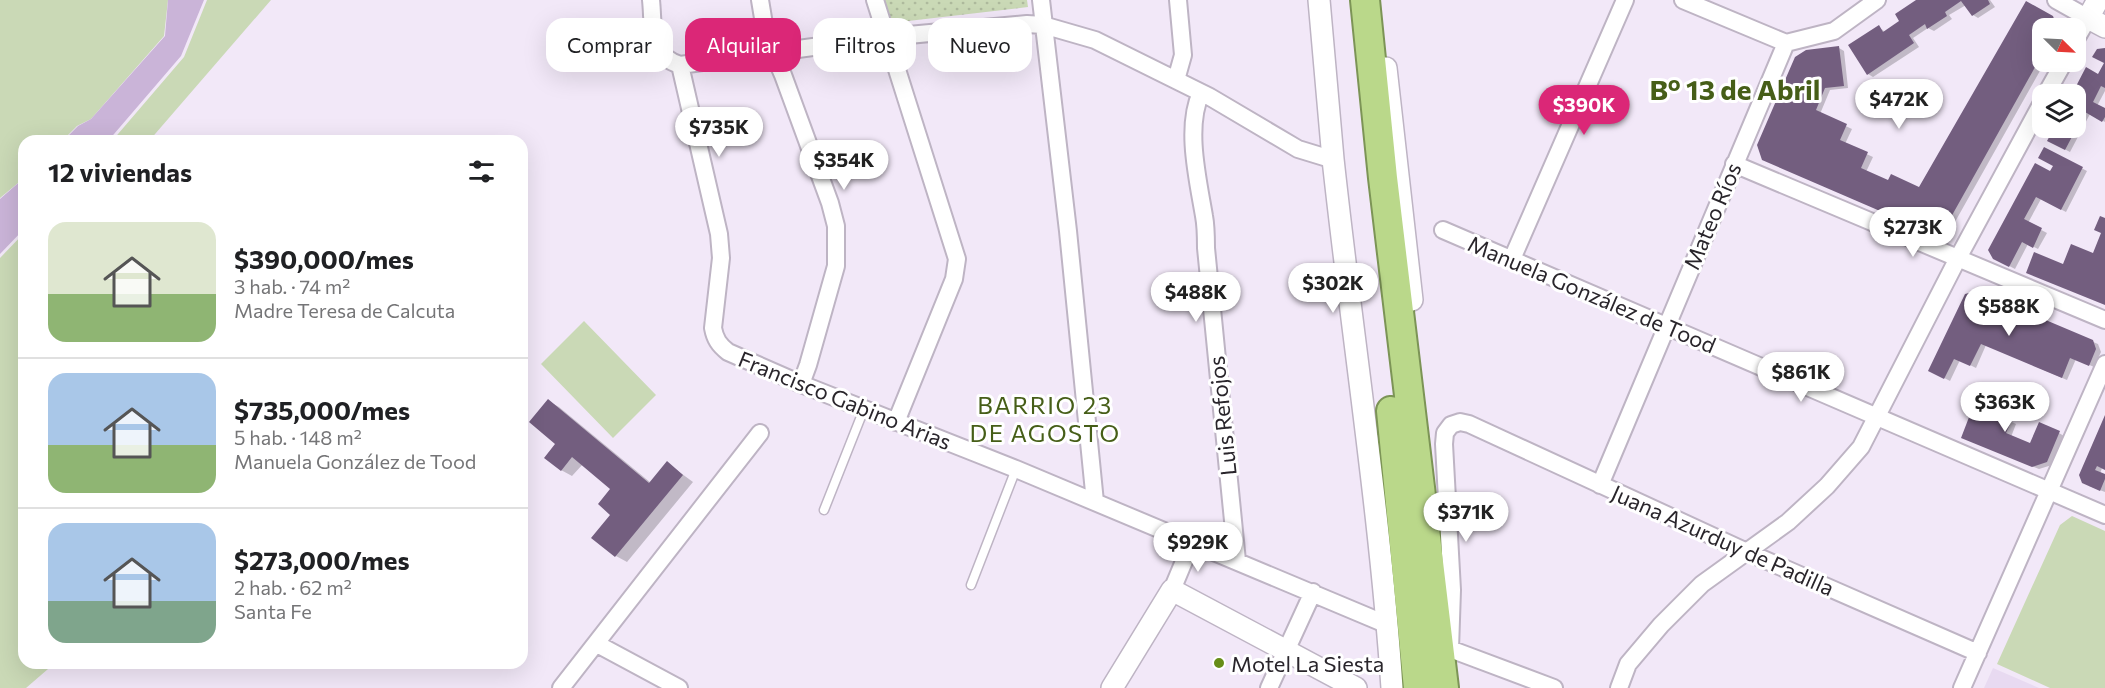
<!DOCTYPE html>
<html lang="es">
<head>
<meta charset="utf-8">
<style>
	:root { --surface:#fff; --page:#f2f2f2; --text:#202124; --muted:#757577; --line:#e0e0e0; --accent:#db2777 }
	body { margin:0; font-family:Commissioner,sans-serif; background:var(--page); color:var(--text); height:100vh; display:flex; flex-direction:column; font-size:22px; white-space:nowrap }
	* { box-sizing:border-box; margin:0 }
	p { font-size:20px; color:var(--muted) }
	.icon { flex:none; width:33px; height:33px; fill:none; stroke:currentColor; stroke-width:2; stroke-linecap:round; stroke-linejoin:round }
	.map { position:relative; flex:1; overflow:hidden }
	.sheet { position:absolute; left:18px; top:135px; width:510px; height:534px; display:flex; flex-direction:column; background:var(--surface); border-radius:18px; box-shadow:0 6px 24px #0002 }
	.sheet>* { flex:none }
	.hud { position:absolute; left:546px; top:18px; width:570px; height:54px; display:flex; gap:12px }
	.needle { width:39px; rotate:114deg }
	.tools { position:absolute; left:2032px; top:18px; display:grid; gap:12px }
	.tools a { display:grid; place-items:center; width:54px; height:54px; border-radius:12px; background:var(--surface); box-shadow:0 6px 24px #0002; font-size:30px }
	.price { position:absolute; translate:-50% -51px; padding:0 14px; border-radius:21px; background:#fff; color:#222; font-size:20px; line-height:39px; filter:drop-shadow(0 2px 3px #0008) }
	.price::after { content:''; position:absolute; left:50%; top:36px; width:18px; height:14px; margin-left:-9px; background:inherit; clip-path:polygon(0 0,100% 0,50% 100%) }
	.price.current { background:var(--accent); color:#fff }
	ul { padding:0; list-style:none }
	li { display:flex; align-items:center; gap:18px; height:150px; padding:0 30px }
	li+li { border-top:2px solid var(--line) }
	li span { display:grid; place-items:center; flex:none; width:168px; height:120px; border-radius:18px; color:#555 }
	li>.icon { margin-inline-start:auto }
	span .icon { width:72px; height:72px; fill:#fffc; stroke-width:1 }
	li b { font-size:26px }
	h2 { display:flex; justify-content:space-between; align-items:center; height:72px; padding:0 30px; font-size:26px }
	.chip { padding:0 21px; border-radius:18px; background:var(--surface); box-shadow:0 6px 24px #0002; font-size:21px; line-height:54px }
	.chip.current { background:var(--accent); color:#fff }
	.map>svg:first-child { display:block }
	.built { fill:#e8daf1 }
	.grass { fill:#cad9b6 }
	.park { fill:url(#park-dots) }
	.water { fill:#cab4d8 }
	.shadow { fill:#0003; fill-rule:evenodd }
	.building { fill:#735e7f; fill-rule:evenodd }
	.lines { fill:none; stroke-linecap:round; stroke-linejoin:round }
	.service-casing { stroke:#beb4c4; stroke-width:11 }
	.minor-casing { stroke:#beb4c4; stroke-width:20 }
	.tertiary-casing { stroke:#beb4c4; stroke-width:24 }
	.trunk-casing { stroke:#7c9456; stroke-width:32 }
	.service { stroke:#fff; stroke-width:8 }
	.minor { stroke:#fff; stroke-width:16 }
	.tertiary { stroke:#fff; stroke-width:21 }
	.trunk { stroke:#bad88a; stroke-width:28 }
	.poi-dot { fill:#678d17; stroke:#fff; stroke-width:2 }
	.labels { text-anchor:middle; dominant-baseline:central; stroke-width:6; stroke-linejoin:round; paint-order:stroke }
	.street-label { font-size:22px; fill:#29252b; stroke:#fff }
	.poi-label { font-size:22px; fill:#29252b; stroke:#fff; text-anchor:start }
	.neighbourhood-label { font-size:24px; letter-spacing:1.5px; fill:#465e18; stroke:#fff }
	.district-label { font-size:28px; font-weight:bold; fill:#465e18; stroke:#fff }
</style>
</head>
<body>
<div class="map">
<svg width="2105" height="688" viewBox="0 0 2105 688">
	<defs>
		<pattern id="park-dots" width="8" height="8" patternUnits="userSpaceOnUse" patternTransform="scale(1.5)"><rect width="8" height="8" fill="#cad9b6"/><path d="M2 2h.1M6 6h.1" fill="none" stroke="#aeba9d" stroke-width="1.8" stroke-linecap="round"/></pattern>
	</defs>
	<rect width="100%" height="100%" fill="#f2e8f8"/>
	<!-- built -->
	<path class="built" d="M1993 668 2039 688H1984Z"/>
	<!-- grass -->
	<path class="grass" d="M0 0H168L164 36 91 119 77 126 62 141H24V178L0 198Z
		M207 0H271L149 141H112L184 57Z
		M24 233V663H55L26 688H0V258Z
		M584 321 656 395 613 438 541 364Z
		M2072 516 2105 531V688H2050L1997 664 2060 525Z"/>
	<!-- park -->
	<path class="park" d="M884 0H1027L1028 7 891 23Z"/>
	<!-- water -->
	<path class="water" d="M168 0H204L181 56 108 141H63L78 126 91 119 165 36Z
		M24 178V229L0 254V199Z"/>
	<!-- shadow -->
	<path class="shadow" d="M1918 0H1990L1995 7 1978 18 1973 15 1966 5 1949 15 1952 19 1934 31 1928 28 1913 38 1919 47 1873 77 1868 74 1879 27 1885 32 1901 21Z
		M2026 3 2058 21 2061 28H2043V62H2045L1951 229 1937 235 1769 162 1839 48 1844 51 1848 88 1830 90 1820 114 1852 129 1845 144 1873 157 1866 172 1888 182 1919 188Z
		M2105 65V91L2097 106 2105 110V122L2090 114 2070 152 2049 141 2056 128H2076V94H2073L2086 69 2099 76Z
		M2045 149 2087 171 2066 212 2041 199 2028 223 2047 233 2038 249 2028 244 2015 269 1994 258 2055 165Z
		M1977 292 2098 344 2101 352 2094 367 2076 359 2067 380 1986 345 1976 368 1960 360 1950 381 1935 373ZM1981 305 1996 312 1992 322 1976 315Z
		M1972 390 2002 403 1997 415 2016 424 2011 437 2031 445 2059 433 2064 436 2052 465 2039 469 1968 440 1973 412Z
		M548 401 559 407 651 483 667 463 693 482 627 562 616 556 612 488 583 464 572 476 561 470Z
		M2105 420V469L2102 468 2100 474 2105 476V492L2089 486Z"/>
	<!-- building -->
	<path class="building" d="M1916 0H1988L1990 4 1972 16 1961 1 1945 12 1947 16 1927 29 1925 24 1909 35 1914 43 1867 75 1848 45 1879 25 1883 32 1899 21 1895 14Z
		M2026 1 2053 16 2057 27 2043 28V53L1946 226 1931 233 1762 160 1757 145 1795 57 1806 50 1839 46 1844 86 1825 88 1816 110 1847 124 1840 140 1868 152 1861 168 1888 180 1891 174 1919 187Z
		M2105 48V88L2101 86 2093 102 2105 108V117L2102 122 2085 112 2065 150 2047 141 2054 128H2076V94H2072L2086 67 2098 74 2104 63 2092 57 2097 49Z
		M2044 147 2083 167 2061 210 2036 197 2024 219 2042 228 2033 248 2022 242 2009 267 1993 259 1988 250 2035 163 2050 171 2053 166 2038 158Z
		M2100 216 2105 218V305L2026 273 2034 252 2063 264 2071 244 2093 253 2101 233 2094 230Z
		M1977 291 2093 340 2096 349 2089 366 2070 358 2062 378 1981 344 1970 366 1954 359 1944 379 1928 371 1965 294ZM1975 303 1995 312 1991 320 1971 311Z
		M1971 388 1997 399 1992 412 2012 420 2006 433 2030 443 2039 422 2060 431 2047 462 2032 467 1961 438 1971 412 1963 409Z
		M548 399 649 483 667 461 683 475 615 557 591 538 610 515 598 504 610 489 572 457 561 471 544 458 555 444 529 422Z
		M2105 415V470L2097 466 2095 470 2105 474V479L2100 491 2082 483 2079 475Z"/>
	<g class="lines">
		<!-- service casing -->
		<g class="service-casing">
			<path id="service" d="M824 510 864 409
				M971 585 1016 469"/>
		</g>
		<!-- minor casing -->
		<g class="minor-casing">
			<path id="minor" d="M651 0C654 28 648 55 680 65L719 234 721 258 713 328C715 339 719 345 728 352L801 384 1016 469 1388 625
				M760 0 766 36 783 75 830 203 836 226V266L808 365 801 384
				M875 0 957 259 954 279 896 422
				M1041 0 1068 231 1095 502
				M1683 0 1786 43
				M2056 0 2088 18 2076 39
				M1786 43 1834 31 1877 0
				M680 65 887 37 1027 24 1043 25 1095 40 1210 97 1298 149 1334 160
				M1176 80 1183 55 1178 0
				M1201 93C1185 127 1198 180 1204 216 1206 226 1206 238 1206 248L1237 561
				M2046 94 2064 62
				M1734 164 2105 320
				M1443 230 2105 515
				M1512 259 1625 0
				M1600 485 1786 43
				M1172 590 1192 542
				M597 644 679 688
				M561 688 760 433
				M1269 688 1313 592
				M1554 688 1450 649 1452 590 1444 444 1445 433 1451 425 1460 422 1469 424 1747 552 1978 653
				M1619 688 1628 664 1661 625 1702 584 1788 522 1827 486 1861 447 1958 258 2043 101
				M1962 688 2105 364"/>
		</g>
		<!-- tertiary casing -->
		<g class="tertiary-casing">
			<path id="tertiary" d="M1319 0C1324 53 1328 106 1333 159 1352 335 1380 511 1392 688
				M2098 0 2088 18 2105 27
				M1386 68 1412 300
				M1112 688 1172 590 1356 688"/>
		</g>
		<!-- trunk casing -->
		<g class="trunk-casing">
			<path id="trunk" d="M1365 0 1383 178 1444 688
				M1391 411 1418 688"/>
		</g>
		<!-- service -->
		<use href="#service" class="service"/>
		<!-- minor -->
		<use href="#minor" class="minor"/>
		<!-- tertiary -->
		<use href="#tertiary" class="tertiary"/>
		<!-- trunk -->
		<use href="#trunk" class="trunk"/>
	</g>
	<!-- markers -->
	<circle class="poi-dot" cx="1219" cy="663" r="6"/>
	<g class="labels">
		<!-- street labels -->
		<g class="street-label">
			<text transform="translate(1712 216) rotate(-67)">Mateo Ríos</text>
			<text transform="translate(1592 294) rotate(23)">Manuela González de Tood</text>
			<text transform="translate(845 400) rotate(22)">Francisco Gabino Arias</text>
			<text transform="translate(1222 416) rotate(-96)">Luis Refojos</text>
			<text transform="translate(1723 540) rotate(24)">Juana Azurduy de Padilla</text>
		</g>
		<!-- poi labels -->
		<g class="poi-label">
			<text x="1231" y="663">Motel La Siesta</text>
		</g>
		<!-- neighbourhood labels -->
		<g class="neighbourhood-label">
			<text x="1045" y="404">BARRIO 23<tspan x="1045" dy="28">DE AGOSTO</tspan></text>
		</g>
		<!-- district labels -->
		<g class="district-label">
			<text x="1735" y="89">Bº 13 de Abril</text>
		</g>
	</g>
</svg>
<div class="tools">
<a><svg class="needle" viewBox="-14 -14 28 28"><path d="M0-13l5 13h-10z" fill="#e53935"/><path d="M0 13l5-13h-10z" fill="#757577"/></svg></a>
<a><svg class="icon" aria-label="layers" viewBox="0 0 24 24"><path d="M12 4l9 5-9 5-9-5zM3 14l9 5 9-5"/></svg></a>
</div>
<b class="price" style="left:1899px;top:130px">$472K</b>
<b class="price current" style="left:1584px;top:136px">$390K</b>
<b class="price" style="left:719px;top:158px">$735K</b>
<b class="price" style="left:844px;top:191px">$354K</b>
<b class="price" style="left:1913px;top:258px">$273K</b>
<b class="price" style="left:1333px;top:314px">$302K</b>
<b class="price" style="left:1196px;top:323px">$488K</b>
<b class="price" style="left:2009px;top:337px">$588K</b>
<b class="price" style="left:1801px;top:403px">$861K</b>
<b class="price" style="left:2005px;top:433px">$363K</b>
<b class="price" style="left:1466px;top:543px">$371K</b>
<b class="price" style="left:1198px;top:573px">$929K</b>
<div class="hud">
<a class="chip">Comprar</a>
<a class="chip current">Alquilar</a>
<a class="chip">Filtros</a>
<a class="chip">Nuevo</a>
</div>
<section class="sheet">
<h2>12 viviendas<svg class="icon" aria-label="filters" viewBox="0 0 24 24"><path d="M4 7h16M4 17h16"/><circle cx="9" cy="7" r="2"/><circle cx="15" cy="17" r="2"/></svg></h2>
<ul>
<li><span style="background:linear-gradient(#dfe7d0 60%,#8fb573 0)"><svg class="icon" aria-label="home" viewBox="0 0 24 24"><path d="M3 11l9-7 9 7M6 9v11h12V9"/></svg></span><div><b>$390,000/mes</b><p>3 hab. · 74 m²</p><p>Madre Teresa de Calcuta</p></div></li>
<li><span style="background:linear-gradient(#a9c7e8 60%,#8fb573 0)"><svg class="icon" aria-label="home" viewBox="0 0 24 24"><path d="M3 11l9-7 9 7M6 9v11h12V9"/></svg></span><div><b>$735,000/mes</b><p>5 hab. · 148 m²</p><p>Manuela González de Tood</p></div></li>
<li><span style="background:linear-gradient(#a9c7e8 65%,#7fa58c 0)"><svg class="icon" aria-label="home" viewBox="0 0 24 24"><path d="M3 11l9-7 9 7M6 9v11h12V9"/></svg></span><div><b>$273,000/mes</b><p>2 hab. · 62 m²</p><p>Santa Fe</p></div></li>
</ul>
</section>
</div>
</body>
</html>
